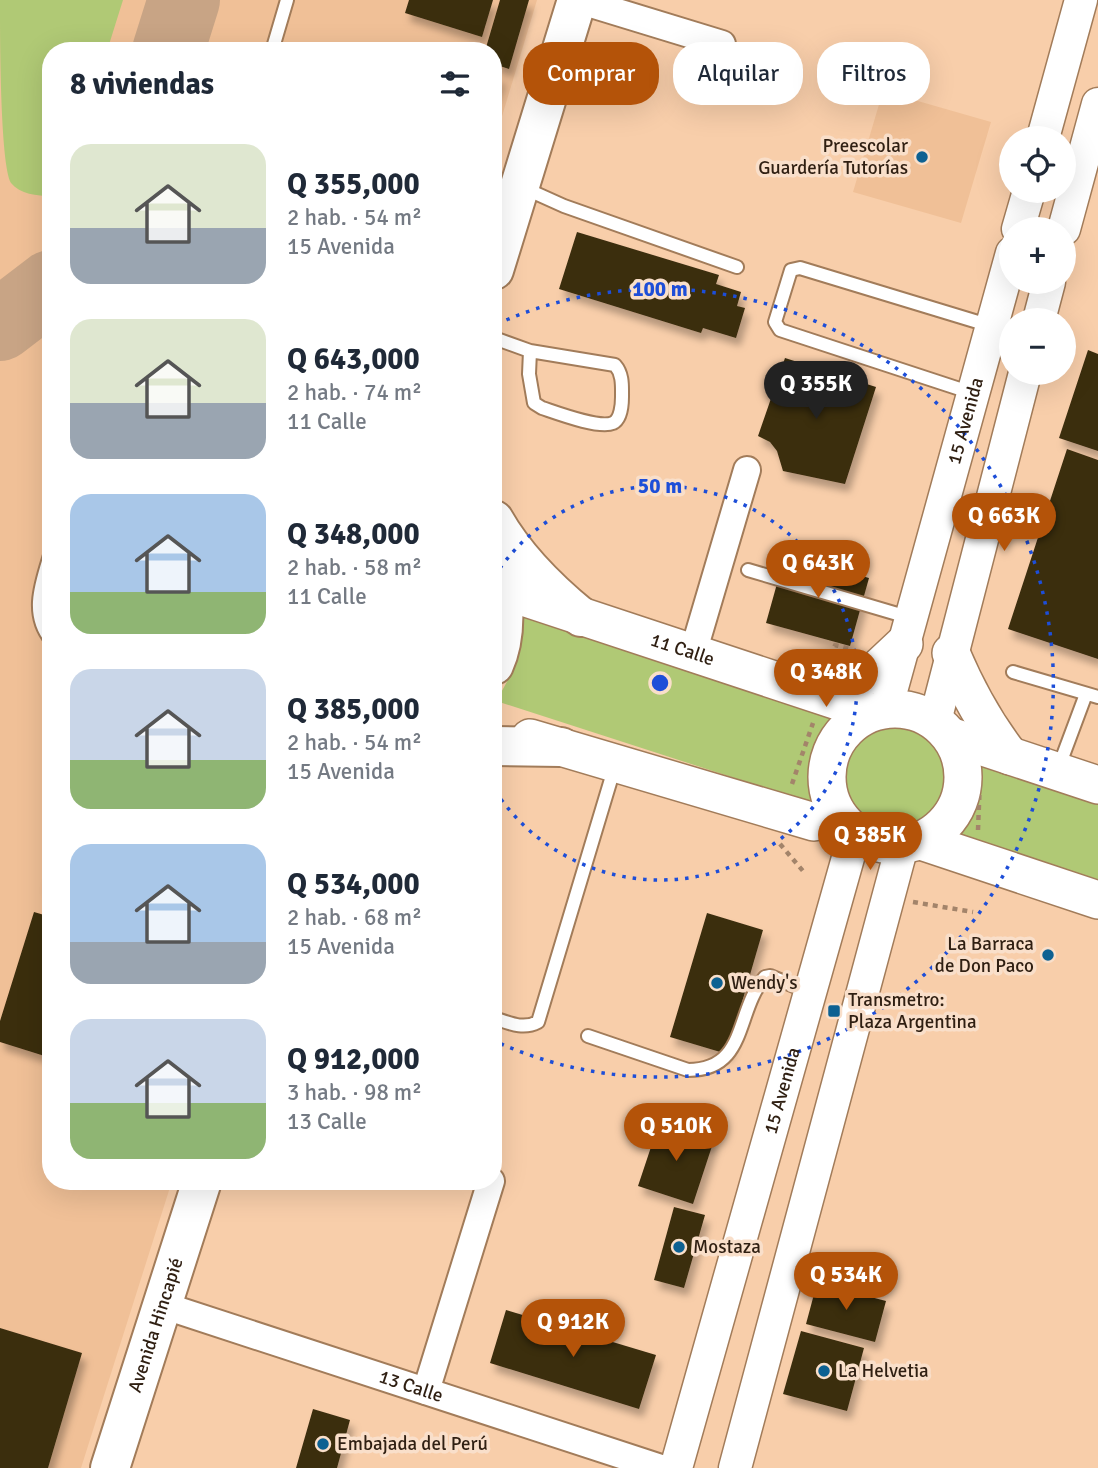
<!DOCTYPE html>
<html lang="es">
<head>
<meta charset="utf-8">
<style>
	:root { --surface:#fff; --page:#f2f2f3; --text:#1f2937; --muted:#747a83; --accent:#b45309 }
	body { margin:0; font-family:Signika,sans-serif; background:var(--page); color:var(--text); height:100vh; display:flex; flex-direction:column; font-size:26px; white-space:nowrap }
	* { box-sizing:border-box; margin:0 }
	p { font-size:23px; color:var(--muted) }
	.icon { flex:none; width:38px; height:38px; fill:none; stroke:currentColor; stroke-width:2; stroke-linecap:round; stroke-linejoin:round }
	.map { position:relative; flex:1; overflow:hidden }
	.sheet { position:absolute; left:42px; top:42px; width:460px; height:1148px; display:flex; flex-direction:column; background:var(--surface); border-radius:28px; box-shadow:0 7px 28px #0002 }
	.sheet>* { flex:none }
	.banner { position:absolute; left:523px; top:42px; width:469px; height:63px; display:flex; gap:14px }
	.buttons { position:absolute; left:999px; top:126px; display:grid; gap:14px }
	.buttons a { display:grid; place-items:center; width:77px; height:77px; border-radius:50%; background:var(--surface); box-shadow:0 7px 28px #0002; font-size:35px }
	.price { position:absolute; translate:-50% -60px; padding:0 16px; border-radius:24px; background:var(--accent); color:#fff; font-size:23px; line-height:46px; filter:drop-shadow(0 2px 4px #0008) }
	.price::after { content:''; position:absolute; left:50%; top:42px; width:21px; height:16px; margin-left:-10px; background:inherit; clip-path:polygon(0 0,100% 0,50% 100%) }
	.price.active { background:#222; color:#fff }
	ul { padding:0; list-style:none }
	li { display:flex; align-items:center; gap:21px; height:175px; padding:0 28px }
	li span { display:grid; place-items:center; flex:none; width:196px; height:140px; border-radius:21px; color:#555 }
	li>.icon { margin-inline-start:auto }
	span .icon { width:84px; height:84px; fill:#fffc; stroke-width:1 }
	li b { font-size:30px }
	h2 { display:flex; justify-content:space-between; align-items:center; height:84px; padding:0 28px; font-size:30px }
	.pill { padding:0 24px; border-radius:28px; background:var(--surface); box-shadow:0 7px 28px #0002; font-size:24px; line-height:63px }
	.pill.active { background:var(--accent); color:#fff }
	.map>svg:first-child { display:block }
	.built { fill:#f0c097 }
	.green { fill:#b0c975 }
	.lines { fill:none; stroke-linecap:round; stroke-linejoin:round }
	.taxiway { stroke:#c8a485; stroke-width:72 }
	.building { fill:#3b2d11; filter:url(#shadow) }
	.service-casing { stroke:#a27c5a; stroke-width:16 }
	.minor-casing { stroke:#a27c5a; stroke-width:30 }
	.tertiary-casing { stroke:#a27c5a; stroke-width:35 }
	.secondary-casing { stroke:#a27c5a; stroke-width:40 }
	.primary-casing { stroke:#a27c5a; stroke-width:42 }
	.path { stroke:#a3846a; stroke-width:4.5; stroke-dasharray:5 5; stroke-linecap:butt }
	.service { stroke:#fff; stroke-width:12 }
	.minor { stroke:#fff; stroke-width:26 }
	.tertiary { stroke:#fff; stroke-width:32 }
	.secondary { stroke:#fff; stroke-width:37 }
	.primary { stroke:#fff; stroke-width:38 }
	.ring { fill:none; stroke:#1d4ed8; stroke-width:3.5; stroke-dasharray:3.5 7 }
	.poi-dot { fill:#0d6192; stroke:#f9dfca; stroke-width:2.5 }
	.labels { text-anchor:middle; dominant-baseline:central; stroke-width:7; stroke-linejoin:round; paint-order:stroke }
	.poi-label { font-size:19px; fill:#2f1f12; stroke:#f9dfca; text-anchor:start }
	.street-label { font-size:19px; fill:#2f1f12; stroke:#f9dfca }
	.centre { fill:#1d4ed8; stroke:#f9dfca; stroke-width:3.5 }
	.ring-label { font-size:21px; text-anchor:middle; font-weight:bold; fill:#1d4ed8; stroke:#f9dfca; stroke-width:7; stroke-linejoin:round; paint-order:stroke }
</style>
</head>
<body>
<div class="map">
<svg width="1098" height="1468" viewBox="0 0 1098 1468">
	<defs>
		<filter id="shadow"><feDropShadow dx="4.5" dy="8" stdDeviation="3.5" flood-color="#0004"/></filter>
	</defs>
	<rect width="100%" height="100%" fill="#f8ceaa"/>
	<!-- built -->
	<path class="built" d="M0 0H537L494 143V51H51V1181H172L81 1468H0Z
		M883 91 991 122 961 223 853 192Z"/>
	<!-- green -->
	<path class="green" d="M0 0H123L107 51H51V196C37 196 20 194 11 183 0 163 0 32 0 0Z
		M523 616 840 716 819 758 815 804 496 701C513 674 523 648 523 616Z
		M841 778a54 54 0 1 1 108 0a54 54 0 1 1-108 0Z
		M975 757 1098 798V890L946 841C970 812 973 794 975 757Z"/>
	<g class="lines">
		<!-- taxiway -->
		<path class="taxiway" d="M168 51 184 0
			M0 325 51 286"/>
	</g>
	<!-- building -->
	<path class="building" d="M409 0H493L482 37 405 13Z
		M500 0H529L509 69 494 64V51H485Z
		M494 75 501 77 494 98Z
		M577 232 719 275 716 284 741 292 737 306 745 308 736 338 703 328 701 333 559 289Z
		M1088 350 1098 354V451L1059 438Z
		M785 358 876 387 845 484 783 471 777 451 770 442 758 436Z
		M1067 449 1098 460V659L1008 629Z
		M785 555 869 578 850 646 766 623Z
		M50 857H51V886L42 884Z
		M34 912 51 917V1058L0 1042V1021Z
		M707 913 763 930 727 1054 670 1037Z
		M659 1123 714 1140 693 1204 638 1186Z
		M674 1207 705 1215 684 1288 654 1280Z
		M817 1283 886 1301 875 1342 806 1324Z
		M506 1310 656 1355 639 1409 490 1363Z
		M0 1328 82 1353 48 1468H0Z
		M801 1331 864 1348 847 1411 783 1394Z
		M313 1409 350 1420 337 1468H296Z"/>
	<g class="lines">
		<!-- service casing -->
		<g class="service-casing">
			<path id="service" d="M272 51 287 0
				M524 188 564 206 737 267
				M494 338 530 351 615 365C623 374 622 386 622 397 622 404 621 419 613 423 599 429 557 413 542 408L534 403 529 374 530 351
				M972 393 780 330 775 322 791 270 800 268 991 326
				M51 552C42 582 29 613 51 640
				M748 570 911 618
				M1013 672 1098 697
				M1058 769 1086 694
				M494 1018C509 1023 523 1030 538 1022L615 766
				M588 1036 688 1070C748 1070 735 1011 765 977L770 976 811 993"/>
		</g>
		<!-- minor casing -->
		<g class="minor-casing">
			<g id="minor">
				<path d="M578 0 722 44"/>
				<path d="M693 653 747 470"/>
				<path id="s1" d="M162 1305 661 1468"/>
				<path d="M426 1391 491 1181"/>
			</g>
		</g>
		<!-- tertiary casing -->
		<g class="tertiary-casing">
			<g id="tertiary">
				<path d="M1043 138 1081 0"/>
				<path d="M1018 229 1029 191"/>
				<path d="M1064 229 1098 104"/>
				<path d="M1039 320 1049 282"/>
				<path id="s2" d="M886 709 1012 253"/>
				<path d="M935 721 1025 373"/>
				<path id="s3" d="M676 1468 855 833"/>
				<path d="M735 1468 902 846"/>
			</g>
		</g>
		<!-- secondary casing -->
		<g class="secondary-casing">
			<g id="secondary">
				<path id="s4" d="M494 584 502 590 871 712"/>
				<path d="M951 653C967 691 985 724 1010 756"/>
				<path d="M808 689 838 686 872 674 904 644"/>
				<circle cx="895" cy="777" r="68"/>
				<path d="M950 736 1098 785"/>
				<path d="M530 738 814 822 838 817"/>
				<path d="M921 841 1098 900"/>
			</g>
		</g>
		<!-- primary casing -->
		<g class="primary-casing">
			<g id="primary">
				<path d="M494 270 577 0"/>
				<path d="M494 520C515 557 548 590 581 617"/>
				<path d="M494 567C506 596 507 636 494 665"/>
				<path d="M494 746 561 747"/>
				<path id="s5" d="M110 1468 202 1181"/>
			</g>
		</g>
		<!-- path -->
		<path class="path" d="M832 656 835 645 850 649
			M792 784 813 723
			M978 830 980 779
			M780 844 803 871
			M913 902 973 912"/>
		<!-- service -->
		<use href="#service" class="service"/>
		<!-- minor -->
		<use href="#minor" class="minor"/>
		<!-- tertiary -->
		<use href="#tertiary" class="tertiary"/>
		<!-- secondary -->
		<use href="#secondary" class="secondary"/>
		<!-- primary -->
		<use href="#primary" class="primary"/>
	</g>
	<!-- distance rings -->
	<g class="ring">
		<path d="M494 577A197 197 0 1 1 494 789"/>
		<path d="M497 324A394 394 0 1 1 497 1042"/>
	</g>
	<!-- markers -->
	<g class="poi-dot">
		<circle cx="922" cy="157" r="7"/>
		<circle cx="1048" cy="955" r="7"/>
		<circle cx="717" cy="983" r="7"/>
		<rect x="827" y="1004" width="14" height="14" rx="3.5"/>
		<circle cx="679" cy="1247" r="7"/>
		<circle cx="824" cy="1371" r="7"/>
		<circle cx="323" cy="1444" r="7"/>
	</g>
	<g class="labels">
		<!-- poi labels -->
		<g class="poi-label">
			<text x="908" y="146" text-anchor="end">Preescolar<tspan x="908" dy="22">Guardería Tutorías</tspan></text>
			<text x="1034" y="944" text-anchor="end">La Barraca<tspan x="1034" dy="22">de Don Paco</tspan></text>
			<text x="731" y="983">Wendy's</text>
			<text x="848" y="1000">Transmetro:<tspan x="848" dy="22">Plaza Argentina</tspan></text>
			<text x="693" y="1247">Mostaza</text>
			<text x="838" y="1371">La Helvetia</text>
			<text x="337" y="1444">Embajada del Perú</text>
		</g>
		<!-- street labels -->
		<g class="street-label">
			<text stroke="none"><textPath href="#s2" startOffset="299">15 Avenida</textPath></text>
			<text stroke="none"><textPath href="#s4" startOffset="200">11 Calle</textPath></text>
			<text stroke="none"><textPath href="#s3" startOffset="392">15 Avenida</textPath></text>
			<text stroke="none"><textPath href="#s5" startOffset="150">Avenida Hincapié</textPath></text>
			<text stroke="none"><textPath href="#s1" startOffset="262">13 Calle</textPath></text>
		</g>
	</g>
	<circle cx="660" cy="683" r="10" class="centre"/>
	<g class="ring-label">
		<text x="660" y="296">100 m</text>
		<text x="660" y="493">50 m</text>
	</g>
</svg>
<div class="buttons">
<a><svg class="icon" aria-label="locate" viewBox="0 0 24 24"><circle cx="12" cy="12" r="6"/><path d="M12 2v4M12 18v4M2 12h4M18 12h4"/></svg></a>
<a>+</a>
<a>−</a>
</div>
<b class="price active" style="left:816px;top:421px">Q 355K</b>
<b class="price" style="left:1004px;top:553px">Q 663K</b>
<b class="price" style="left:818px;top:600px">Q 643K</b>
<b class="price" style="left:826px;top:709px">Q 348K</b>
<b class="price" style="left:870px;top:872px">Q 385K</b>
<b class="price" style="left:676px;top:1163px">Q 510K</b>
<b class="price" style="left:846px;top:1312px">Q 534K</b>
<b class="price" style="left:573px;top:1359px">Q 912K</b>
<div class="banner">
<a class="pill active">Comprar</a>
<a class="pill">Alquilar</a>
<a class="pill">Filtros</a>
</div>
<section class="sheet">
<h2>8 viviendas<svg class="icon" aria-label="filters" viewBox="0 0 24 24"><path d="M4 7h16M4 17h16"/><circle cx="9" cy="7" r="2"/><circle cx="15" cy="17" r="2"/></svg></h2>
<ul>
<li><span style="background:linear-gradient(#dfe7d0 60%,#9aa5b1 0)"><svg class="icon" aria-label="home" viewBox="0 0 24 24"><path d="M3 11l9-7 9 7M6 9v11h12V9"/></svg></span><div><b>Q 355,000</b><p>2 hab. · 54 m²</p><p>15 Avenida</p></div></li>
<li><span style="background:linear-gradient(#dfe7d0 60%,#9aa5b1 0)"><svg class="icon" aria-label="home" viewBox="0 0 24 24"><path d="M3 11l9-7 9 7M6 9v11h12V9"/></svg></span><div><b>Q 643,000</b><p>2 hab. · 74 m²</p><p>11 Calle</p></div></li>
<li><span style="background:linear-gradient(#a9c7e8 70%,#8fb573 0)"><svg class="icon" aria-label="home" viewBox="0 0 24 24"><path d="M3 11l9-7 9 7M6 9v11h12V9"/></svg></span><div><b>Q 348,000</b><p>2 hab. · 58 m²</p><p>11 Calle</p></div></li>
<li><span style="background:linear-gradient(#c9d6e8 65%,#8fb573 0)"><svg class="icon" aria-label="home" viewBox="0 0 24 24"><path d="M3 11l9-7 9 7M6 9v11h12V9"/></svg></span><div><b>Q 385,000</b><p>2 hab. · 54 m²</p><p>15 Avenida</p></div></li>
<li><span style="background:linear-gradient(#a9c7e8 70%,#9aa5b1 0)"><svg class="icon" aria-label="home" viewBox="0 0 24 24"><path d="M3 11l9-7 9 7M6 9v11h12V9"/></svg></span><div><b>Q 534,000</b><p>2 hab. · 68 m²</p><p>15 Avenida</p></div></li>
<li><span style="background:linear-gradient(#c9d6e8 60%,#8fb573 0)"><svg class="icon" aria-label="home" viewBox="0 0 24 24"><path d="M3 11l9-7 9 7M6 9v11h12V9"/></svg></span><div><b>Q 912,000</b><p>3 hab. · 98 m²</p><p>13 Calle</p></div></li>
</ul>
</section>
</div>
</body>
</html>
